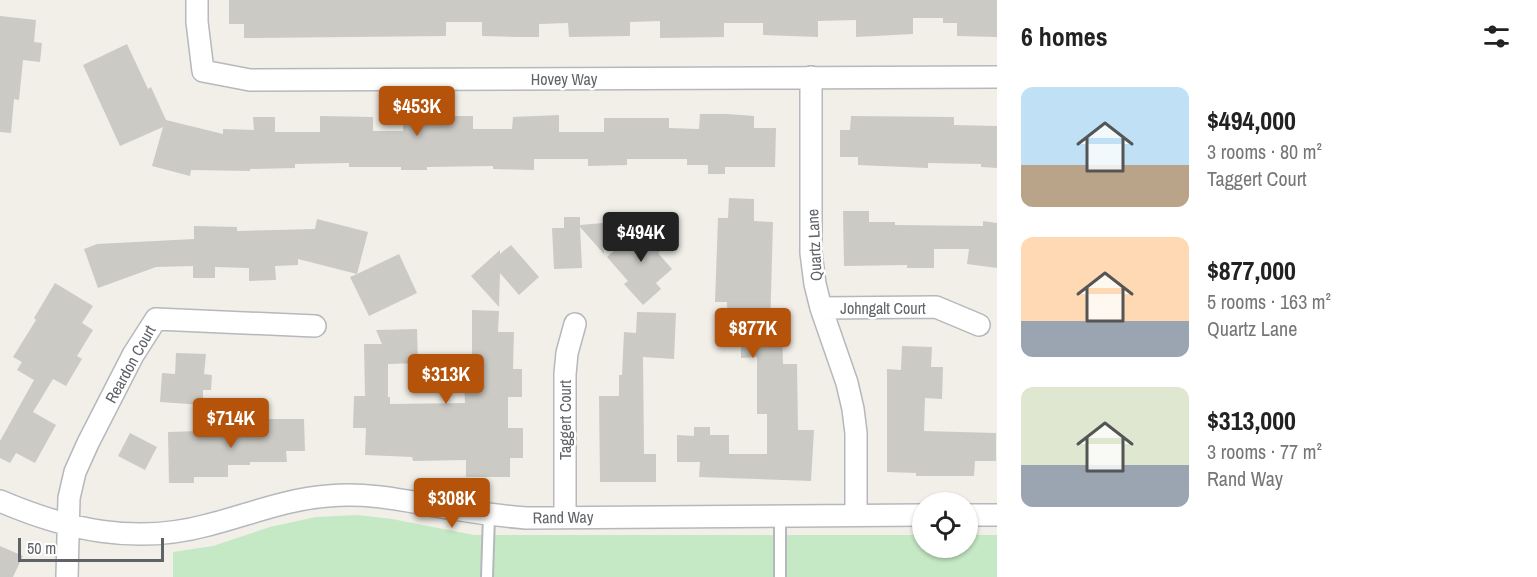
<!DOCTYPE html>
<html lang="en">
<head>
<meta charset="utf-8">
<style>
	:root { --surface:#fff; --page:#f6f6f6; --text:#222; --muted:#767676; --accent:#b45309 }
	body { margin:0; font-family:"Archivo Narrow",sans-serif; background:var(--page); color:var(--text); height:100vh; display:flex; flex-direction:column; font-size:22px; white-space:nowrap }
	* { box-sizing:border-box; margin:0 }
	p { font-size:20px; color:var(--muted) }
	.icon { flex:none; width:33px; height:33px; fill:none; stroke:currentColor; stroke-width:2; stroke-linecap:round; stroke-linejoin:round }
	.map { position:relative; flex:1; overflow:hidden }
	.drawer { display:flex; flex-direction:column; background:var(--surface); width:540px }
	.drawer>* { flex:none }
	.buttons { position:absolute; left:912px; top:492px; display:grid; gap:12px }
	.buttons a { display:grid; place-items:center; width:66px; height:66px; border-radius:50%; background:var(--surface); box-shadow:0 2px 4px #0004; font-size:30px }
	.scale { position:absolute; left:18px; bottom:15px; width:146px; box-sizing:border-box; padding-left:6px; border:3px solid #5f6368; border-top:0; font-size:16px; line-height:21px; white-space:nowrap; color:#5f6368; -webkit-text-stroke:4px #fff; paint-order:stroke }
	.price { position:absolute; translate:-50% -51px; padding:0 14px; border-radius:6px; background:var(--accent); color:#fff; font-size:20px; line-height:39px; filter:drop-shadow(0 2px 3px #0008) }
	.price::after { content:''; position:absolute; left:50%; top:36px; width:18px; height:14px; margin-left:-9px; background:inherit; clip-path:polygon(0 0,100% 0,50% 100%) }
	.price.selected { background:#222; color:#fff }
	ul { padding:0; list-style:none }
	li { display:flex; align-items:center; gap:18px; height:150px; padding:0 24px }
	li span { display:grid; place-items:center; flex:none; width:168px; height:120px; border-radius:12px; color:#555 }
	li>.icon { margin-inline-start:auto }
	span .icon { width:72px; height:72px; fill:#fffc; stroke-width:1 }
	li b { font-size:26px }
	h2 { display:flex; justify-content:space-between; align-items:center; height:72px; padding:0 24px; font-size:26px }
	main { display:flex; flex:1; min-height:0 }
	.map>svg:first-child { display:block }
	.green { fill:#c5e8c5 }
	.building { fill:#cccac5 }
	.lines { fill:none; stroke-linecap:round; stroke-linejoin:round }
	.lane-casing { stroke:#b5b8bc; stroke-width:14 }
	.street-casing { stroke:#b5b8bc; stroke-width:24 }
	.lane { stroke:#fff; stroke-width:10 }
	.street { stroke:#fff; stroke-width:21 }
	.labels { text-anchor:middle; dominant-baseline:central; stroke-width:5; stroke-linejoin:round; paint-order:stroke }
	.street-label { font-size:16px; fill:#5f6368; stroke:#fff }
</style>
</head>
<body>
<main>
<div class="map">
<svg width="997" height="577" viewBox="0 0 997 577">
	<rect width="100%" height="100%" fill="#f1efe8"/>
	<!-- green -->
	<path class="green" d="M358 515 392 519 474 535H922V548H968V535H997V577H173V552L213 546 270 527 316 517Z"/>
	<!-- building -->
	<path class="building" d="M229 0H997V37L957 36V23H943V18H913V34L856 37V20L818 21V37L763 35V23H724V37L660 38V21L630 22V36L569 37 568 23 539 24V37H515L482 36V22H446V36L244 38V24H229Z
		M0 16 36 20 34 42 42 43 40 62 23 60 19 100 14 99 11 133 0 132Z
		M127 44 148 89 151 87 166 120 223 134V129L254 130 253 117H275V132H320V116L373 117V131H403V116H473V129H512L513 117 559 115V132H604V118H669V128L699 129 700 114H727L754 116V128H776L775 167H725V174H708V165H687V159H627V165L588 166V159H534V170L493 169V166L427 167V170H401V167H349V163L295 164V168L250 169V171L191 170 190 176 152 166 163 127 120 146 83 65Z
		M851 116 954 117V125L997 126V168L981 167V164L928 163V168L858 165V157H840V130H850Z
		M729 198 754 199V221L773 222 770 331H782L783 364H797L798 430H814L811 481 699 477 700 462H677V435L694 436V427H710V435H729V454H767V414H757V357L741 358V342L728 343 727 302H715L718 218H728Z
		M843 211H869V222H895V225L983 226V221L997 223V268L967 264 969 249H934V268H907V265L844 266Z
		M564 217H580V225L603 223 604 254 580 227 582 268 554 269 552 228H564Z
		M317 219 368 232 357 274 399 254 417 293 369 316 350 277 357 274 298 259V265L275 266 276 280 249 281V268L215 267V278H193V266L156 267 98 288 84 249 97 244 194 239V226L237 227V231L315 229Z
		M646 223 666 246 658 253 672 269 656 283 661 289 643 305 624 284 628 281 607 257Z
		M511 245 539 277 519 295 500 273 499 307 471 276 500 250V254Z
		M55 283 93 306 82 323 93 330 77 356 82 359 66 386 53 379 33 412 56 425 35 463 16 453 10 463 0 458V441L34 380 17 370 22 362 13 357 36 320 34 318Z
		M472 310 499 311 498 332H514L513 369H522V397H508V428H523V458H510V477H466V460L413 461 412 457 365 455 366 428H353L354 396H365L364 344H382L376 330 417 329 418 363 388 364V397H390V404L465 403 464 376H472Z
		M637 312 676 313 674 359 643 357 644 454H656V482H600L599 396H619V375H622L624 332 636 333Z
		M902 346 932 347 931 367H943L942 399 925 398 924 431 996 433V461H975L974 476H916V473L887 472V369L901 370Z
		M176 353 206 354 204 374 212 375 211 390H203V405L160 402 162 373 175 374Z
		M268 419H304L305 451H286L287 462H250V465H228V477H194V483H169L168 432 268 429Z
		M130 433 157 447 145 470 118 456Z
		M0 546 23 556 13 577H0Z"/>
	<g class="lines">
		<!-- lane casing -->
		<g class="lane-casing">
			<path id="lane" d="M780 515V577
				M487 577 489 515"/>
		</g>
		<!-- street casing -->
		<g class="street-casing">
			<path id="street" d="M197 0V22L203 71 250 80 997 77
				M811 77V253L815 284 821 308 847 383 853 409 856 433V515
				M821 308 936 307 979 325
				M0 501C68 530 135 545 208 525 248 515 286 499 328 496 374 492 409 502 454 509 478 513 502 516 526 518L922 515
				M968 515H997
				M565 517V374L567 353 575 324
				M67 577 69 498 75 472 88 443 133 355 156 319 315 326"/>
		</g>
		<!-- lane -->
		<use href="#lane" class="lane"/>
		<!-- street -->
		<use href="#street" class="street"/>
	</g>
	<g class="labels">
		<!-- street labels -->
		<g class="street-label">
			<text x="564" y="79">Hovey Way</text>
			<text transform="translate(814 245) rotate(-93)">Quartz Lane</text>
			<text x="883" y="308">Johngalt Court</text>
			<text transform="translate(130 364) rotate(-61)">Reardon Court</text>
			<text transform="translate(565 420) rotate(-90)">Taggert Court</text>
			<text transform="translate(563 517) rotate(-1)">Rand Way</text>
		</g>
	</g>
</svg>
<div class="buttons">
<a><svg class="icon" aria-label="locate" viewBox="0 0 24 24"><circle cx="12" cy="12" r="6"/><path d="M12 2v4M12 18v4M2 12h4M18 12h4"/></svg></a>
</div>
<div class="scale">50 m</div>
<b class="price" style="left:417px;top:137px">$453K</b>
<b class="price selected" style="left:641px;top:263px">$494K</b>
<b class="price" style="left:753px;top:359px">$877K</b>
<b class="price" style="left:446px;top:405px">$313K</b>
<b class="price" style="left:231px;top:449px">$714K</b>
<b class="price" style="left:452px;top:529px">$308K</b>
</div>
<section class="drawer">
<h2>6 homes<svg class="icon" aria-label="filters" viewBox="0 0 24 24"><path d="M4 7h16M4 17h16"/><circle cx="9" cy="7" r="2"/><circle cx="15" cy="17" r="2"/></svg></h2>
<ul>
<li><span style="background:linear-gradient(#bfe0f5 65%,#b9a48a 0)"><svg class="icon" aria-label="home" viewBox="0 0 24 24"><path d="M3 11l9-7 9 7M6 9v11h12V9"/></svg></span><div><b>$494,000</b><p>3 rooms · 80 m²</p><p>Taggert Court</p></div></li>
<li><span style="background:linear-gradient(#ffd9b3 70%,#9aa5b1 0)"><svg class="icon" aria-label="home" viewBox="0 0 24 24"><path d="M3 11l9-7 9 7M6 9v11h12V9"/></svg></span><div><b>$877,000</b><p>5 rooms · 163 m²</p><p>Quartz Lane</p></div></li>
<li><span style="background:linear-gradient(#dfe7d0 65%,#9aa5b1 0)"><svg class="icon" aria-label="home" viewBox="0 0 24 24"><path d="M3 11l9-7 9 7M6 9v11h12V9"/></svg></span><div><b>$313,000</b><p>3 rooms · 77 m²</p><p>Rand Way</p></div></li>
</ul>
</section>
</main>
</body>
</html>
